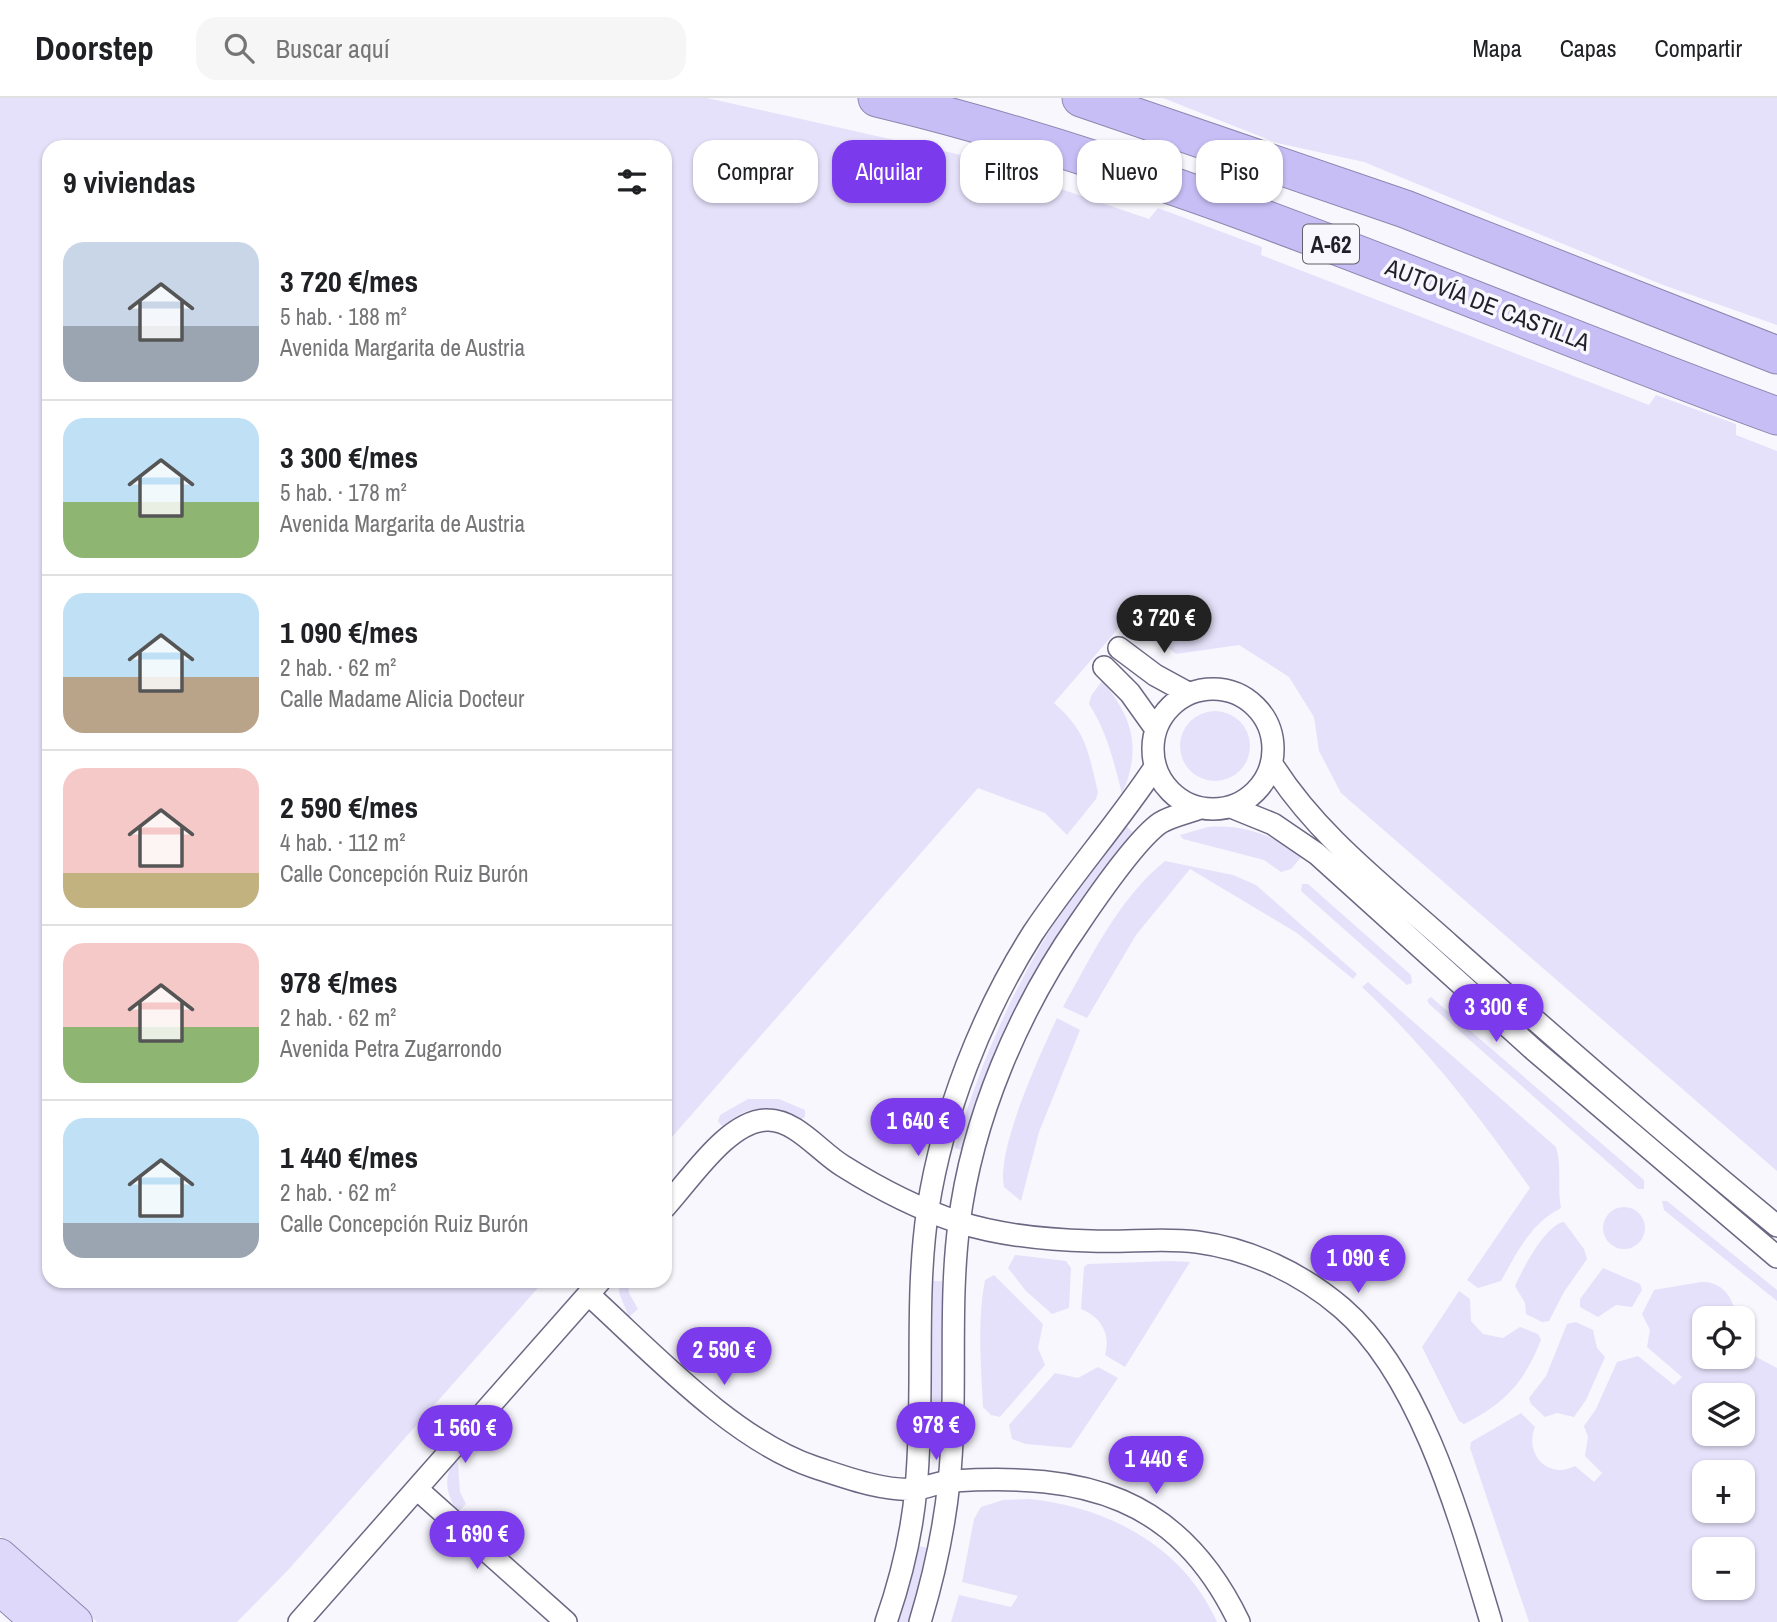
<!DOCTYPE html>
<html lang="es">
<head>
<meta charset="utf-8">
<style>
	:root { --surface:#fff; --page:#f6f6f6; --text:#202124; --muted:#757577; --line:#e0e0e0; --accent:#7c3aed }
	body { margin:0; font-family:"Archivo Narrow",sans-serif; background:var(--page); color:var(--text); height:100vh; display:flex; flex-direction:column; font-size:26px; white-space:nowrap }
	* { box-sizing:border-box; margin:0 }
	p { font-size:23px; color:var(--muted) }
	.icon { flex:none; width:38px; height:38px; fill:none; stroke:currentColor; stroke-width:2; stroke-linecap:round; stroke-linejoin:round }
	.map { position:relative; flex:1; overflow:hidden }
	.drawer { position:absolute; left:42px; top:42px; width:630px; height:1148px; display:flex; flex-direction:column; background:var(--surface); border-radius:21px; box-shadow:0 2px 5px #0004 }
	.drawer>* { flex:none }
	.guide { position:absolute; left:693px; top:42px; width:665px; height:63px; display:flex; gap:14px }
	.tools { position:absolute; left:1692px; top:1208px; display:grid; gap:14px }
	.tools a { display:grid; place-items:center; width:63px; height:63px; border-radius:14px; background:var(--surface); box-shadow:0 2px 5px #0004; font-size:35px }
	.price { position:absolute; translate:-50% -60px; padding:0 16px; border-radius:24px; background:var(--accent); color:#fff; font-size:23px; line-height:46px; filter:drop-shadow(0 2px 4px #0008) }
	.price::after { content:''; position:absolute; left:50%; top:42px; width:21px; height:16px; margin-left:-10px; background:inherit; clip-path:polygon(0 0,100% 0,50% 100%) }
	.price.on { background:#222; color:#fff }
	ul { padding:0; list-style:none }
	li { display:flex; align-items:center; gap:21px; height:175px; padding:0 21px }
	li+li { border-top:2px solid var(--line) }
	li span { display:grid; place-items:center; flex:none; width:196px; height:140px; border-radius:21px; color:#555 }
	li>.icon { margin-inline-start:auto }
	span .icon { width:84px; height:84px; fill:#fffc; stroke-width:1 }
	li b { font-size:30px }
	h2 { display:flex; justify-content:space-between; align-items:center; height:84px; padding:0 21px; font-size:30px }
	.pill { padding:0 24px; border-radius:21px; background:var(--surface); box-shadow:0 2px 5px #0004; font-size:24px; line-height:63px }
	.pill.on { background:var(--accent); color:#fff }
	header { display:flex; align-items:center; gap:42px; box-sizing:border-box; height:98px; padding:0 35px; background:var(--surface); border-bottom:2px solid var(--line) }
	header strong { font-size:33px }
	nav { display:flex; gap:38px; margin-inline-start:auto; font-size:24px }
	.search { width:490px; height:63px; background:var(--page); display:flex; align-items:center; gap:18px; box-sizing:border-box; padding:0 24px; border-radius:21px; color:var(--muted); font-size:26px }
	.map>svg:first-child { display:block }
	.green { fill:#e5e1fa; fill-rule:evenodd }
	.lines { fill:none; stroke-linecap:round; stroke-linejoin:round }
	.street-casing { stroke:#6c6883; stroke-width:24 }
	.primary-casing { stroke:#8e86af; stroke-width:34 }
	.highway-casing { stroke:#8e86af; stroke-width:39 }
	.street { stroke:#fff; stroke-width:21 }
	.primary { stroke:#ded8fa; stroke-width:32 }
	.highway { stroke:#c8bef6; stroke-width:37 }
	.labels { text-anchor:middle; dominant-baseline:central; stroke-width:7; stroke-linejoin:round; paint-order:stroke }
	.shield { fill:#f8f7fd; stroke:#626069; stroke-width:2 }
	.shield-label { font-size:23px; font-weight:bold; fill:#211f2a }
	.street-label { font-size:24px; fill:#211f2a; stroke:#f8f7fd }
</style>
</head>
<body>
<header>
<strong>Doorstep</strong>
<div class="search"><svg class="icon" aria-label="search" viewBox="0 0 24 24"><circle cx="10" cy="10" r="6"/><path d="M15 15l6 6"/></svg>Buscar aquí</div>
<nav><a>Mapa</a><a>Capas</a><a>Compartir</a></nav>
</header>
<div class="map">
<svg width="1777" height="1524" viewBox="0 0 1777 1524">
	<rect width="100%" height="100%" fill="#f8f7fd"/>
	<!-- green -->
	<path class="green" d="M0 0H707L961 57 1149 121 1158 110 1262 149 1261 157 1649 307 1656 297 1736 326V337L1777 353V1073L1341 695 1319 653 1314 619 1289 579 1239 547 1176 556 1129 518 1054 605C1087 634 1088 653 1098 694L1096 701 1067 737 1045 715 978 690 665 1047V49H49V1183H544L289 1471 237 1524H97L0 1438Z
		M1163 0H1777V227L1663 187 1364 64 1277 45Z
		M1102 583C1133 619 1142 651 1122 696 1114 664 1107 634 1089 606L1091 598Z
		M1180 648a35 35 0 1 1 70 0a35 35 0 1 1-70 0Z
		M1126 728 1135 736 1088 793 1059 837 966 1054 955 1050C990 931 1044 822 1126 728Z
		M1208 729C1245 726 1272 738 1303 757L1291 771 1281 774 1264 762 1183 741 1180 737Z
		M1165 763 1233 777 1256 787 1357 876 1353 881 1297 835 1190 771 1136 837 1087 920 1063 909C1091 859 1119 800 1165 763Z
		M1302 786H1308L1411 877 1412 885 1407 887 1301 793Z
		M1368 884 1556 1049C1562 1068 1557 1089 1561 1110 1531 1125 1517 1154 1501 1183L1478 1190 1467 1182 1530 1090C1479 1018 1427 950 1362 889Z
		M1431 899 1644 1082V1091H1638L1429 906 1427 902Z
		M1057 920 1080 932 1039 1034 1021 1103 1004 1089C996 1051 1040 957 1057 920Z
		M748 1001H779L805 1012V1019L800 1022C775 1008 745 1004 725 1029L721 1027 718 1023 720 1017Z
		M1662 1103H1667L1777 1192V1203L1664 1112Z
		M1603 1130a21 21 0 1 1 42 0a21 21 0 1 1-42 0Z
		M1564 1124 1584 1151 1587 1161 1564 1194 1549 1223 1542 1224 1526 1216 1525 1205 1515 1188C1522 1172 1546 1126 1564 1124Z
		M1015 1157 1066 1163 1071 1170 1069 1210 1052 1216 1026 1193 1008 1170Z
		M1170 1163 1190 1164 1125 1269 1105 1257C1111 1236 1101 1219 1081 1211L1084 1169 1088 1166Z
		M1603 1170 1640 1186 1642 1192 1632 1209 1616 1207 1598 1219 1580 1209V1201Z
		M994 1177 1043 1226 1038 1250 1045 1267 1000 1319 991 1317 983 1309C981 1267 977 1223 985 1182Z
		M620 1183H628L629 1195 638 1211 629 1219 619 1195Z
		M933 1183H942L941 1311H931Z
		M1701 1184C1723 1183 1733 1200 1737 1220H1704V1258H1743V1243L1751 1256 1777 1270V1524H1529L1470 1350 1471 1344 1521 1315 1535 1329C1524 1356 1548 1382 1575 1368L1594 1384 1602 1375 1585 1358 1588 1339 1584 1328 1596 1311 1617 1264 1638 1258 1674 1287 1682 1279 1647 1249 1650 1232 1642 1216 1654 1192ZM1704 1297H1743V1335H1704ZM1704 1374H1743V1412H1704ZM1704 1451H1743V1489H1704Z
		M1459 1193 1470 1201 1471 1223 1483 1236 1503 1240 1520 1229 1538 1236 1541 1242C1524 1285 1505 1305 1464 1326L1459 1323 1422 1249Z
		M1576 1224 1593 1232 1597 1250 1605 1259 1586 1302 1574 1319 1557 1315 1545 1319 1531 1306 1529 1300 1546 1278 1567 1226Z
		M1098 1269 1118 1280 1071 1350 1026 1346 1012 1341 1009 1327 1055 1275 1078 1280Z
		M454 1362 458 1365 460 1394 466 1406 458 1414C446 1397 443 1380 454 1362Z
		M1029 1401C1108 1409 1183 1448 1217 1524H951L959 1497 1011 1509 1018 1498 962 1484 974 1421 981 1409 1003 1402Z
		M917 1448 929 1450 911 1524H898Z"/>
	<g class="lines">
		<!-- street casing -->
		<g class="street-casing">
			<path id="street" d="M1119 550 1155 577 1188 595
				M1104 569 1130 595 1155 630
				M1153 651a60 60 0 1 1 120 0a60 60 0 1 1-120 0Z
				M1272 666C1317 738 1387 790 1450 847 1558 943 1666 1037 1777 1128
				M1231 709 1273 726 1317 756 1534 952 1777 1159
				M665 1109C690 1082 729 1021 768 1022 796 1022 820 1054 843 1068 878 1090 919 1111 958 1124 999 1137 1048 1142 1091 1143 1126 1145 1161 1139 1197 1144 1250 1151 1301 1175 1342 1210 1422 1279 1461 1425 1491 1524
				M588 1196C651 1253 733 1342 814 1369 845 1379 884 1394 917 1391 929 1389 941 1383 953 1383 1083 1375 1178 1397 1239 1524
				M417 1391 566 1524
				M299 1524 600 1183
				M886 1524C901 1481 912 1435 916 1390 925 1297 914 1203 928 1110 943 1015 981 917 1033 835 1071 778 1117 726 1155 669
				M920 1524C934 1478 944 1432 949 1384 958 1298 948 1212 959 1126 972 1020 1019 911 1080 824 1097 799 1137 741 1160 725 1171 718 1187 715 1200 710"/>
		</g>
		<!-- primary casing -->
		<g class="primary-casing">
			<path id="primary" d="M0 1457 76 1524
				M0 1491 37 1524"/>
		</g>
		<!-- highway casing -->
		<g class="highway-casing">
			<path id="highway" d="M877 0C1187 74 1478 209 1777 318
				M1081 0 1405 111 1777 257"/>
		</g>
		<!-- street -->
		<use href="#street" class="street"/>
		<!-- primary -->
		<use href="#primary" class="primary"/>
		<!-- highway -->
		<use href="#highway" class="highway"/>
	</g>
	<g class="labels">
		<!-- shield labels -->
		<rect class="shield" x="1303" y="126.5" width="56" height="39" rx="5"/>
		<g class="shield-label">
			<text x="1331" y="146">A-62</text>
		</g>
		<!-- street labels -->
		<g class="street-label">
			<text transform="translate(1488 206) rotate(21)">AUTOVÍA DE CASTILLA</text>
		</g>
	</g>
</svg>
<div class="tools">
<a><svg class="icon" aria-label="locate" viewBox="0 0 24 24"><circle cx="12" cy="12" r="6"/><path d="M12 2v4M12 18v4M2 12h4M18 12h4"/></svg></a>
<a><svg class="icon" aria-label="layers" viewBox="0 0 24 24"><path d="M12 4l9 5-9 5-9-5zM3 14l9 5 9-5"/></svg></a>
<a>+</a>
<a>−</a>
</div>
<b class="price on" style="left:1164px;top:557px">3 720 €</b>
<b class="price" style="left:1496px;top:946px">3 300 €</b>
<b class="price" style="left:918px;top:1060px">1 640 €</b>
<b class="price" style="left:1358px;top:1197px">1 090 €</b>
<b class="price" style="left:724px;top:1289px">2 590 €</b>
<b class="price" style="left:936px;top:1364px">978 €</b>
<b class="price" style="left:465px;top:1367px">1 560 €</b>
<b class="price" style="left:1156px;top:1398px">1 440 €</b>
<b class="price" style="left:477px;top:1473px">1 690 €</b>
<div class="guide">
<a class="pill">Comprar</a>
<a class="pill on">Alquilar</a>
<a class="pill">Filtros</a>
<a class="pill">Nuevo</a>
<a class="pill">Piso</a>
</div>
<section class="drawer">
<h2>9 viviendas<svg class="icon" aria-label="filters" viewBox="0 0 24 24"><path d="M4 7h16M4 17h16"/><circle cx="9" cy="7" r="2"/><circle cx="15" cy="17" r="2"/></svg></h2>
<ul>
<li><span style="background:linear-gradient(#c9d6e8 60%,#9aa5b1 0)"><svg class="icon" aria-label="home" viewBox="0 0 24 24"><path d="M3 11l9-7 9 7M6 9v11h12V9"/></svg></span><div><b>3 720 €/mes</b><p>5 hab. · 188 m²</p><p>Avenida Margarita de Austria</p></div></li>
<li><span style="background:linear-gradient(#bfe0f5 60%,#8fb573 0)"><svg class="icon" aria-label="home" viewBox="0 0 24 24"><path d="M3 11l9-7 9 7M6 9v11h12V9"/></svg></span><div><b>3 300 €/mes</b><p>5 hab. · 178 m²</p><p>Avenida Margarita de Austria</p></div></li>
<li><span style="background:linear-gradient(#bfe0f5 60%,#b9a48a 0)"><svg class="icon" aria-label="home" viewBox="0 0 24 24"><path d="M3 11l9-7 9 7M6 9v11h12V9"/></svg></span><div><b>1 090 €/mes</b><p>2 hab. · 62 m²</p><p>Calle Madame Alicia Docteur</p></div></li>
<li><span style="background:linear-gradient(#f6c9c9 75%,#c2b280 0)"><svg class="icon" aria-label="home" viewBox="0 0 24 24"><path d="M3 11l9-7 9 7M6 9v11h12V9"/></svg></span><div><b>2 590 €/mes</b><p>4 hab. · 112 m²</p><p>Calle Concepción Ruiz Burón</p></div></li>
<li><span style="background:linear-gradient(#f6c9c9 60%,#8fb573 0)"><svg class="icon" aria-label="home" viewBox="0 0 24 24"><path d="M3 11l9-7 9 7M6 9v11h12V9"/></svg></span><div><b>978 €/mes</b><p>2 hab. · 62 m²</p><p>Avenida Petra Zugarrondo</p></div></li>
<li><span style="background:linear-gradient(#bfe0f5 75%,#9aa5b1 0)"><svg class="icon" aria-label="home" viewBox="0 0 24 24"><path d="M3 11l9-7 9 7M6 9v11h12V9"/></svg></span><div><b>1 440 €/mes</b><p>2 hab. · 62 m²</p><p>Calle Concepción Ruiz Burón</p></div></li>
</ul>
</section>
</div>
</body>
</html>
